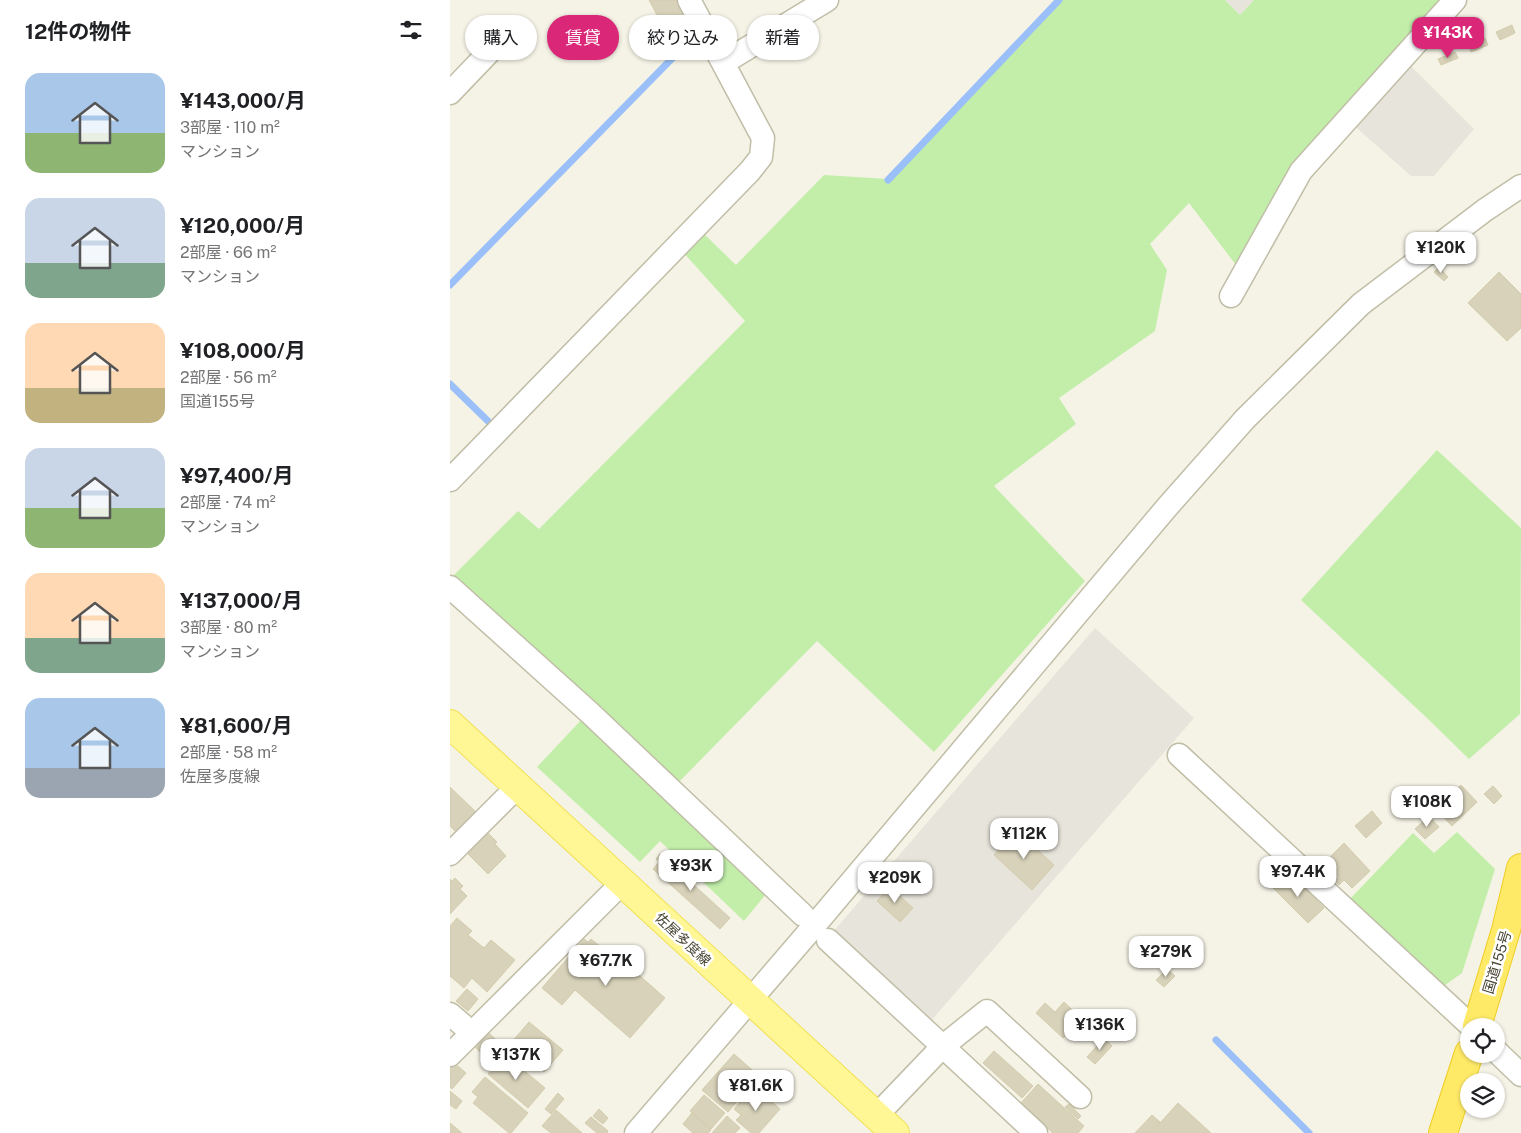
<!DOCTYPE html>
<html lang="ja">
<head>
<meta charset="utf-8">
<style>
	:root { --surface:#fff; --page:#f2f2f2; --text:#202124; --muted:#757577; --accent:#db2777 }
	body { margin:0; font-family:"Public Sans","Noto Sans JP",sans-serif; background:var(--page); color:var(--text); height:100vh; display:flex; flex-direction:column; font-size:19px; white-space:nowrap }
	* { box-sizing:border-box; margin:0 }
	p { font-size:16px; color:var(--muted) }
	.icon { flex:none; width:28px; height:28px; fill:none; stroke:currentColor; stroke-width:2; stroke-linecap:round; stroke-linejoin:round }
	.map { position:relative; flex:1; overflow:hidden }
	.sheet { display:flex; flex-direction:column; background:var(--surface); width:450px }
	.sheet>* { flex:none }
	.banner { position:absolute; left:15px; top:15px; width:475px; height:45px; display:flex; gap:10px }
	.fabs { position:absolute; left:1010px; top:1018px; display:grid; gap:10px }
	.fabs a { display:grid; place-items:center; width:45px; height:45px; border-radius:50%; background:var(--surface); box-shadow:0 1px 4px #0004; font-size:25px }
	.price { position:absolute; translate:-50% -42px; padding:0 11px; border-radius:10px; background:#fff; color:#222; font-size:16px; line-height:32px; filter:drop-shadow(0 1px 2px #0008) }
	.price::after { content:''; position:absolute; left:50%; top:30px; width:15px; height:11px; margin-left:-8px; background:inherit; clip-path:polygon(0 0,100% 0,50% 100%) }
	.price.selected { background:var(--accent); color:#fff }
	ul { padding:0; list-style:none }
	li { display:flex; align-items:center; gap:15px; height:125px; padding:0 25px }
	li span { display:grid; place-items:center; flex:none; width:140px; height:100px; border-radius:15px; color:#555 }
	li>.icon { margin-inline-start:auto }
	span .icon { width:60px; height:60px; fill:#fffc; stroke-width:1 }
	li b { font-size:21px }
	h2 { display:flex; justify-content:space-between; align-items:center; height:60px; padding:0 25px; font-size:21px }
	.chip { padding:0 18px; border-radius:22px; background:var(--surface); box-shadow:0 1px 4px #0004; font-size:18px; line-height:45px }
	.chip.selected { background:var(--accent); color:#fff }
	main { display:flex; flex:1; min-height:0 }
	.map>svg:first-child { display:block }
	.industrial { fill:#e7e4db }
	.green { fill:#c2eeaa }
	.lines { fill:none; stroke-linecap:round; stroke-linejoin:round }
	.stream { stroke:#9bc0f9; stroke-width:7 }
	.building { fill:#d8d2ba; stroke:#d3ccac }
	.minor-casing { stroke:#c1bea7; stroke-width:25 }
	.major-casing { stroke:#f1e157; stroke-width:30 }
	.highway-casing { stroke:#efcd25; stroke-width:30 }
	.minor { stroke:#fff; stroke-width:22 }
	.major { stroke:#fff695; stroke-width:28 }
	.highway { stroke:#ffea67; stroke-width:28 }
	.labels { text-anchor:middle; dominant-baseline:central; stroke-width:5; stroke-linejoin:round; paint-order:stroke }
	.street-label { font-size:14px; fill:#484534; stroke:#fff }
</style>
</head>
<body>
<main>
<section class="sheet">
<h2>12件の物件<svg class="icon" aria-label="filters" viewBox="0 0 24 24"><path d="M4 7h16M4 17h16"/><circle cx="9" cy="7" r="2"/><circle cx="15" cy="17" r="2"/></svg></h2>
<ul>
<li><span style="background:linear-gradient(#a9c7e8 60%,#8fb573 0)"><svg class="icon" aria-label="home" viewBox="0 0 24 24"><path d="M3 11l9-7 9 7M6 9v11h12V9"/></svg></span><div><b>¥143,000/月</b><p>3部屋 · 110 m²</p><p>マンション</p></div></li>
<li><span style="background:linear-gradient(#c9d6e8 65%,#7fa58c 0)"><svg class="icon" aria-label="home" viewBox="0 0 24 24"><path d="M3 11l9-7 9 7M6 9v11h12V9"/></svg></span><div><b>¥120,000/月</b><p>2部屋 · 66 m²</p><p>マンション</p></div></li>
<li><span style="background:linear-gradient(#ffd9b3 65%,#c2b280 0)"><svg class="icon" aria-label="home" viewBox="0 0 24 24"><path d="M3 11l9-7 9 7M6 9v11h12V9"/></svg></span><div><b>¥108,000/月</b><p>2部屋 · 56 m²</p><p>国道155号</p></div></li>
<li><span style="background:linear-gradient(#c9d6e8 60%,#8fb573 0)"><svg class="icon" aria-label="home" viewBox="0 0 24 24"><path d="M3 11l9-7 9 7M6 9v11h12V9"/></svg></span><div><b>¥97,400/月</b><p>2部屋 · 74 m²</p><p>マンション</p></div></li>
<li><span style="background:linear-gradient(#ffd9b3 65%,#7fa58c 0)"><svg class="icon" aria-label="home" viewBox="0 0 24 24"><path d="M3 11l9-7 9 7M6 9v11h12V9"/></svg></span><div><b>¥137,000/月</b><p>3部屋 · 80 m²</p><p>マンション</p></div></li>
<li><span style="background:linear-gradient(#a9c7e8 70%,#9aa5b1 0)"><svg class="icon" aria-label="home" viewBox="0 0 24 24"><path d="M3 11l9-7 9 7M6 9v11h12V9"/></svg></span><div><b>¥81,600/月</b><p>2部屋 · 58 m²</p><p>佐屋多度線</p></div></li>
</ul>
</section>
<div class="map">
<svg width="1071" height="1133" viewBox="0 0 1071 1133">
	<rect width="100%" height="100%" fill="#f5f3e6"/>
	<!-- industrial -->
	<path class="industrial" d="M775 0H804L790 15Z
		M958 63 1024 129 984 176H961L900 122Z
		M645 628 744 718 480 1022 382 933Z"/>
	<!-- green -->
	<path class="green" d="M609 0H775L790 15 804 0H998L789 269 739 203 700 244 717 270 705 331 609 398 626 424 544 486 635 581 484 752 367 641 227 784 2 577 68 511 89 529 295 321 232 251 251 231 286 265 374 175 438 179Z
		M987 450 1071 528 1070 714 1019 759 978 719 851 600Z
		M134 717 316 894 294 921 210 841 190 862 87 767Z
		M1007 832 1045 869 1012 973 991 988 899 900 963 833 984 853Z"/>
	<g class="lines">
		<!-- stream -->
		<path class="stream" d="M438 180 609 0
			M0 285 246 34
			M0 384 41 424
			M766 1040 859 1133"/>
	</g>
	<!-- building -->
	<path class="building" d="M199 0H229L242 23 218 36Z
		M1062 25 1065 33 1050 40 1046 32Z
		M1035 38 1038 45 1021 52 1019 45Z
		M1005 52 1008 58 991 65 988 59Z
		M989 267 998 277 994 281 984 272Z
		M1049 272 1071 294V328L1057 341 1018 303Z
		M1011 785 1027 802 1002 826 986 809Z
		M1043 786 1052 796 1044 804 1034 794Z
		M0 787 27 813 7 833 0 826Z
		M922 811 932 823 916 838 905 826Z
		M979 816 989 827 975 839 965 829Z
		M35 830 47 842 45 844 56 856 38 874 15 851Z
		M566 830 604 865 582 890 544 855Z
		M894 843 920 871 902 888 894 880 889 885 875 870 880 865 876 861Z
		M210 854 280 918 270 929 203 869 209 862 206 859Z
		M839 872 874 908 858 923 823 888Z
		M5 878 13 886 10 889 17 896 0 914V879L2 881Z
		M440 887 463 908 450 922 427 901Z
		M7 918 22 931 18 935 34 948 41 940 65 960 37 992 22 978 14 988 0 976V926Z
		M134 939 138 942 141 939 152 948 149 952 151 954 157 947 215 998 180 1038 125 990 112 1005 92 988Z
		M717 969 725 976 714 987 706 980Z
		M17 989 28 999 18 1011 6 1001Z
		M614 1002 631 1018 613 1038 586 1013 595 1003 605 1012Z
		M79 1022 113 1050 94 1072 61 1043Z
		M35 1029 47 1041 33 1055 21 1043Z
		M654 1038 662 1046 645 1064 637 1057Z
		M544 1051 583 1086 572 1098 533 1063Z
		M54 1054 95 1088 78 1108 38 1074 41 1070 36 1067 41 1061 46 1064Z
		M284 1054 309 1076 278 1112 252 1090Z
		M3 1062 16 1073 2 1089 0 1087V1066Z
		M35 1077 78 1113 61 1133H59L23 1103 28 1097 22 1092Z
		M588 1084 634 1126 628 1133H603L570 1104Z
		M302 1088 312 1098 314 1095 330 1109 309 1133H301L286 1120 291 1115 284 1109Z
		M0 1091 12 1101 6 1109 0 1105Z
		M108 1093 114 1099 101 1114 95 1109Z
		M254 1095 275 1113 261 1129 240 1111Z
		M728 1103 761 1133H701Z
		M619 1104 631 1116 628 1119 615 1107Z
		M149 1109 158 1118 153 1124 143 1116Z
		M106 1110 132 1133H101L92 1126Z
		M242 1113 261 1130 258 1133H243L233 1124Z
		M702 1115 710 1122 700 1133H685Z
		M277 1116 290 1128 285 1133H262Z
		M141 1117 158 1131 157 1133H147L135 1123Z
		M0 1123 12 1133H0Z"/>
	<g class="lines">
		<!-- minor casing -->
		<g class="minor-casing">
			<path id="minor" d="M239 0 273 63
				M0 93 45 46
				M781 296 851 171 1005 0
				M0 480 300 171 311 157 313 138 273 63 377 0
				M0 587 140 713 353 915
				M729 755 1021 1026
				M0 854 67 787
				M378 940 586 1133
				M0 1014 22 1033
				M1046 1051 1071 1075
				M0 1055 172 883
				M426 1116 492 1047 537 1011 630 1097
				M186 1133 364 926 718 506 795 419 911 304 1035 210 1071 186"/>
		</g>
		<!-- major casing -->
		<g class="major-casing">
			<path id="major" d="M0 724 445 1133"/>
		</g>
		<!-- highway casing -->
		<g class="highway-casing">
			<path id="highway" d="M1027 1026 1056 930 1071 868
				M993 1133 1019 1053"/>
		</g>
		<!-- minor -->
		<use href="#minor" class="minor"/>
		<!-- major -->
		<use href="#major" class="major"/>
		<!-- highway -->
		<use href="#highway" class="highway"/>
	</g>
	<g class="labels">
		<!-- street labels -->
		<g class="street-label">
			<text transform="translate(233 939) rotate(43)">佐屋多度線</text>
			<text transform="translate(1047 962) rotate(-73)">国道155号</text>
		</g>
	</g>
</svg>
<div class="fabs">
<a><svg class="icon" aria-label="locate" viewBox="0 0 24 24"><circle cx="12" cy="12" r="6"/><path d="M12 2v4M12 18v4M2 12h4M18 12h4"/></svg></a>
<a><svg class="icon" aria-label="layers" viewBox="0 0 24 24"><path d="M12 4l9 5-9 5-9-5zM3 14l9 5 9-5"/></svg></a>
</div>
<b class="price selected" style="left:998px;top:59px">¥143K</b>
<b class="price" style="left:991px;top:274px">¥120K</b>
<b class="price" style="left:977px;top:828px">¥108K</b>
<b class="price" style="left:574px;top:860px">¥112K</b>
<b class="price" style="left:241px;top:892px">¥93K</b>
<b class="price" style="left:848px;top:898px">¥97.4K</b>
<b class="price" style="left:445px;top:904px">¥209K</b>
<b class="price" style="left:716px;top:978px">¥279K</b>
<b class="price" style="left:156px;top:987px">¥67.7K</b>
<b class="price" style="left:650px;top:1051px">¥136K</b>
<b class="price" style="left:66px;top:1081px">¥137K</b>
<b class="price" style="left:306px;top:1112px">¥81.6K</b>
<div class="banner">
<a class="chip">購入</a>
<a class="chip selected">賃貸</a>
<a class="chip">絞り込み</a>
<a class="chip">新着</a>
</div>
</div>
</main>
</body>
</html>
